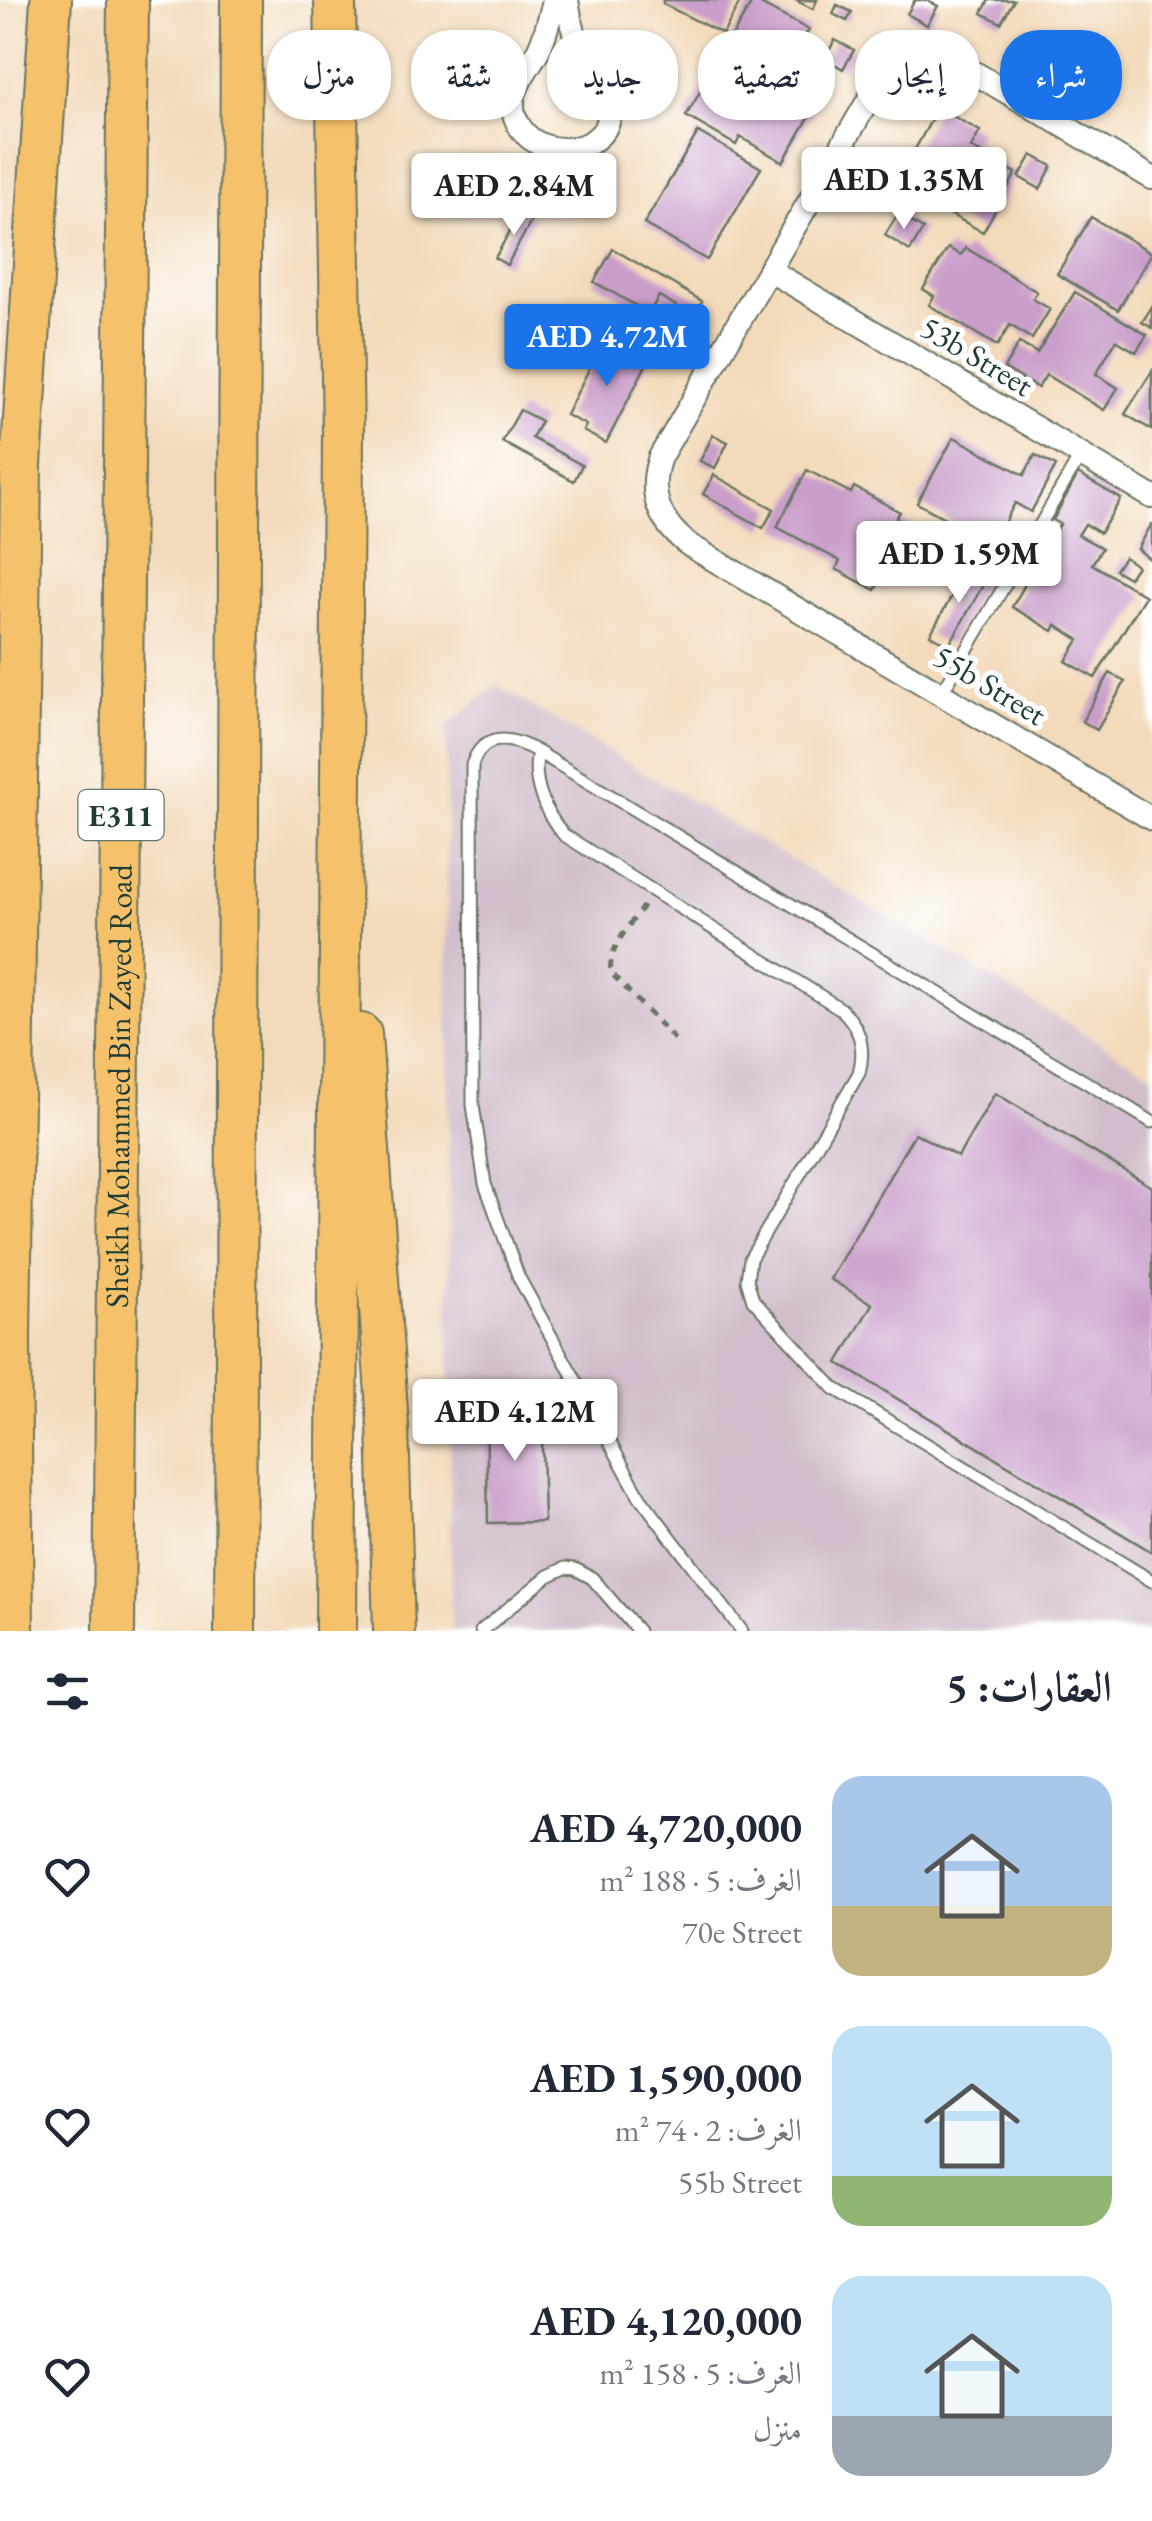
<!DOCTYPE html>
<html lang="ar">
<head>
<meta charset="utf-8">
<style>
	:root { --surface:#fff; --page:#f2f2f3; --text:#1f2937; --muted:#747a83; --accent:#1a73e8 }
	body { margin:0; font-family:"EB Garamond",Amiri,serif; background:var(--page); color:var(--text); direction:rtl; height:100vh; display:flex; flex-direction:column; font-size:38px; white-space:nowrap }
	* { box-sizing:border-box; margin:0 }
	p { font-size:32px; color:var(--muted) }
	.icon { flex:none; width:55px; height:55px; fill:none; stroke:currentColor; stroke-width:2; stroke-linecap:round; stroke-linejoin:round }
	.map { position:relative; height:1631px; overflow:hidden; direction:ltr }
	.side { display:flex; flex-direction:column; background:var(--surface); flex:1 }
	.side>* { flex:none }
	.banner { position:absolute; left:30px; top:30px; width:1092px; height:90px; direction:rtl; display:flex; gap:20px }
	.price { position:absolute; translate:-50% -85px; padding:0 22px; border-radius:10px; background:#fff; color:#222; font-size:32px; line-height:65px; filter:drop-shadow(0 2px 5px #0008) }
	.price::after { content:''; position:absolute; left:50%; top:60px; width:30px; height:22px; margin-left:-15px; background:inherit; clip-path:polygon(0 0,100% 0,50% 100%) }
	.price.active { background:var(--accent); color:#fff }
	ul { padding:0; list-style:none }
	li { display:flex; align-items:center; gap:30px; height:250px; padding:0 40px }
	li span { display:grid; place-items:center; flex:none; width:280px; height:200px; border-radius:30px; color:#555 }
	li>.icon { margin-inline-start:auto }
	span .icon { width:120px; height:120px; fill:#fffc; stroke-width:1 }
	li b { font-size:42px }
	h2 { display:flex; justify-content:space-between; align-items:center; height:120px; padding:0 40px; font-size:42px }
	.tag { padding:0 35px; border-radius:40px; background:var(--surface); box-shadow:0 2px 8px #0004; font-size:35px; line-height:90px }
	.tag.active { background:var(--accent); color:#fff }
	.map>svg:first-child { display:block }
	.industrial { fill:#d1bdcb }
	.building { fill:#c99eca }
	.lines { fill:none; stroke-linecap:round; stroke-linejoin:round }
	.lane-casing { stroke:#697463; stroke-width:15 }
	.street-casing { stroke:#697463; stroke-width:26 }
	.highway-casing { stroke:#697463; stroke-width:44 }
	.path { stroke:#697463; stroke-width:5; stroke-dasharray:8 8; stroke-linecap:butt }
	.lane { stroke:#fff; stroke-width:11 }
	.street { stroke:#fff; stroke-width:22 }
	.highway { stroke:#f5c16b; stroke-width:40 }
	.labels { text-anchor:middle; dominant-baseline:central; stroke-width:10; stroke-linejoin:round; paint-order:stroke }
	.shield { fill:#fff; stroke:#627771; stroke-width:2.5 }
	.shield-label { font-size:30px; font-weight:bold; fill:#1f3d34 }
	.street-label { font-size:32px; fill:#1f3d34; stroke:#fff }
</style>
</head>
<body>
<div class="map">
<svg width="1152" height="1631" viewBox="0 0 1152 1631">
	<rect width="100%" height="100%" fill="#fff"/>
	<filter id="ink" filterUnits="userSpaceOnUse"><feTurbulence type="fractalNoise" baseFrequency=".01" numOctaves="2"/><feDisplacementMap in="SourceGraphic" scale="20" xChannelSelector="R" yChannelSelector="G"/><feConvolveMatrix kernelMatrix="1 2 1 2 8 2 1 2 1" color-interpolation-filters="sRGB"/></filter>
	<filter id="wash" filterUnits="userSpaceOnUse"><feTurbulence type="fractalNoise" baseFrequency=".0048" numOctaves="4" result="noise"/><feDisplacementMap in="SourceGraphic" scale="40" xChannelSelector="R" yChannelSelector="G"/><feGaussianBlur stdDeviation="2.25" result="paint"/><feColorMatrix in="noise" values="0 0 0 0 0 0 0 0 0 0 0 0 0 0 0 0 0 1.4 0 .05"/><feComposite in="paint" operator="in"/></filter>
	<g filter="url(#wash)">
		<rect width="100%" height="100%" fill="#f3daba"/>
		<!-- industrial -->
		<path class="industrial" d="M496 685 1152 1074V1631H451L446 727Z"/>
		<g id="blocks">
			<!-- building -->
			<path class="building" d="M663 0H741L723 34 663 4Z
				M753 0 809 30 782 75 821 97 783 162 740 137 736 145 686 116Z
				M795 0H817L813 9Z
				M915 0H926L938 6 927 25 907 14Z
				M989 0H1014L1001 23 982 13Z
				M837 5 852 12 847 21 833 14Z
				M835 40 854 50 843 69 825 58Z
				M938 108 980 131 971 148 1016 173 983 232 915 195 934 162 914 151Z
				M698 132 761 168 707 260 644 224Z
				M1032 155 1052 166 1040 189 1019 177Z
				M521 211 533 218 507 265 495 258Z
				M898 214 923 229 910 251 885 235Z
				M1091 217 1152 253 1118 310 1057 274Z
				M948 248 961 255 966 248 1037 292 1033 299 1050 309 1032 339 1010 325 997 346 929 305 934 296 923 289Z
				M613 249 702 301 694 316 659 296 649 313 594 282Z
				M1075 292 1147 335 1136 352 1116 340 1096 374 1118 388 1104 410 1046 375 1038 388 1004 368 1019 343 1037 353Z
				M1152 307V328L1142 322Z
				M664 308 688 319 681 334 657 323Z
				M605 337 649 359 606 443 583 431 586 425 566 415Z
				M1152 371V430L1125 414Z
				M520 410 541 421 532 438 582 465 574 481 502 442Z
				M713 435 728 442 715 468 700 461Z
				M954 437 1024 475 1035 455 1056 466 1031 512 1015 503 993 544 917 503Z
				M807 470 851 493 854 487 900 512 896 518 921 530 903 562 893 556 875 590 836 569 840 561 777 527Z
				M1078 474 1121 499 1100 533 1085 524 1078 535 1102 548 1092 564 1145 596 1095 678 1066 661 1079 640 1056 625 1053 631 1012 607 1060 524 1053 520Z
				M714 475 774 509 763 528 703 494Z
				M1152 523V561L1138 549Z
				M1124 557 1137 566 1129 578 1115 570Z
				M968 567 987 578 949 645 930 635Z
				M1110 673 1125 682 1097 730 1082 721Z
				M995 1093 1152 1187V1552L838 1363 872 1304 830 1279 915 1133 958 1157Z
				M541 1404 544 1522 488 1523 486 1405Z"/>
		</g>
	</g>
	<g filter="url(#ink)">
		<use href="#blocks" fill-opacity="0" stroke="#697463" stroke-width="2.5"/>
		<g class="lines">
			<!-- lane casing -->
			<g class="lane-casing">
				<path id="lane" d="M941 694 1081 455
					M538 752C531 780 545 814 564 835L841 1009C860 1027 866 1047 859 1073L750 1259 747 1280 753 1300 834 1388 1152 1581
					M481 1631 548 1576 565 1568 575 1569 592 1578 638 1631
					M742 1631 640 1497 519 1278 485 1184 473 1105 472 765C483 731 512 737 538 752L1152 1122"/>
			</g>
			<!-- street casing -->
			<g class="street-casing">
				<path id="street" d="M554 0C550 17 546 35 538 51 524 76 501 98 520 127 542 163 613 154 610 106 609 89 593 72 585 58 575 40 570 21 567 0
					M1152 178 963 66C930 56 904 58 879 82L660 457C647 493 659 522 689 545L1152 819
					M769 270 1152 497"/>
			</g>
			<!-- highway casing -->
			<g class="highway-casing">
				<g id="highway">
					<path d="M335 0 343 432 336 1631"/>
					<path d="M361 1034 388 1424 394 1631"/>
					<path d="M13 1631 10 1340 21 465 51 0"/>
					<path id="s1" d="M114 1631 128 0"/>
					<path d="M235 1631 241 0"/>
				</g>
			</g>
			<!-- path -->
			<path class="path" d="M643 906C630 926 607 949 611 973L677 1042"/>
			<!-- lane -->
			<use href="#lane" class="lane"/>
			<!-- street -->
			<use href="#street" class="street"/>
			<!-- highway -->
			<use href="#highway" class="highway"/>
		</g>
	</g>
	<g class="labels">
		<!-- shield labels -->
		<rect class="shield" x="78.5" y="790" width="85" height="50" rx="8"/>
		<g class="shield-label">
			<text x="121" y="815">E311</text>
		</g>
		<!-- street labels -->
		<g class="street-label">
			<text transform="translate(977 356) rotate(31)">53b Street</text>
			<text transform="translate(990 685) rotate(31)">55b Street</text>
			<text stroke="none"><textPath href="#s1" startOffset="545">Sheikh Mohammed Bin Zayed Road</textPath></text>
		</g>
	</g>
</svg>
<b class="price" style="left:904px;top:232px">AED 1.35M</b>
<b class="price" style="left:514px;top:238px">AED 2.84M</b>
<b class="price active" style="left:607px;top:389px">AED 4.72M</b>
<b class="price" style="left:959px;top:606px">AED 1.59M</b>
<b class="price" style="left:515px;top:1464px">AED 4.12M</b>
<div class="banner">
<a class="tag active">شراء</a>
<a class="tag">إيجار</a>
<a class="tag">تصفية</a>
<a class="tag">جديد</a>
<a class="tag">شقة</a>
<a class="tag">منزل</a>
</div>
</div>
<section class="side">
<h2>العقارات: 5<svg class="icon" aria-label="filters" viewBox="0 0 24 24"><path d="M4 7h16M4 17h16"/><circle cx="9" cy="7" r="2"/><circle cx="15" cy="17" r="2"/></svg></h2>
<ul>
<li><span style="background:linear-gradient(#a9c7e8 65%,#c2b280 0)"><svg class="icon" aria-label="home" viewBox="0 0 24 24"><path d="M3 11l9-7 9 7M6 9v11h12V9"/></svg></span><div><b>AED 4,720,000</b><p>الغرف: 5 · 188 m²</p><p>70e Street</p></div><svg class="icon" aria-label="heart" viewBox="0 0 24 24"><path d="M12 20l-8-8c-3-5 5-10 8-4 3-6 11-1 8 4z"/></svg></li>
<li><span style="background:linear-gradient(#bfe0f5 75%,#8fb573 0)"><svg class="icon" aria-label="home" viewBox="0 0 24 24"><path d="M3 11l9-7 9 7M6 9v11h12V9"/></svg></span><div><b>AED 1,590,000</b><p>الغرف: 2 · 74 m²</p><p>55b Street</p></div><svg class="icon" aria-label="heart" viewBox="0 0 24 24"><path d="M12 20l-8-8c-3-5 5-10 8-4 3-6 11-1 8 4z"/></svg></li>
<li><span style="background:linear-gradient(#bfe0f5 70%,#9aa5b1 0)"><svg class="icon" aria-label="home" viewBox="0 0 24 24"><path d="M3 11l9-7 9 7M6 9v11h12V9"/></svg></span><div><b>AED 4,120,000</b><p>الغرف: 5 · 158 m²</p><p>منزل</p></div><svg class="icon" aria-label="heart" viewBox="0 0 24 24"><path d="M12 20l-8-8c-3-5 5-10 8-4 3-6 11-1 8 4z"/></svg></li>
</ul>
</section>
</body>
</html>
